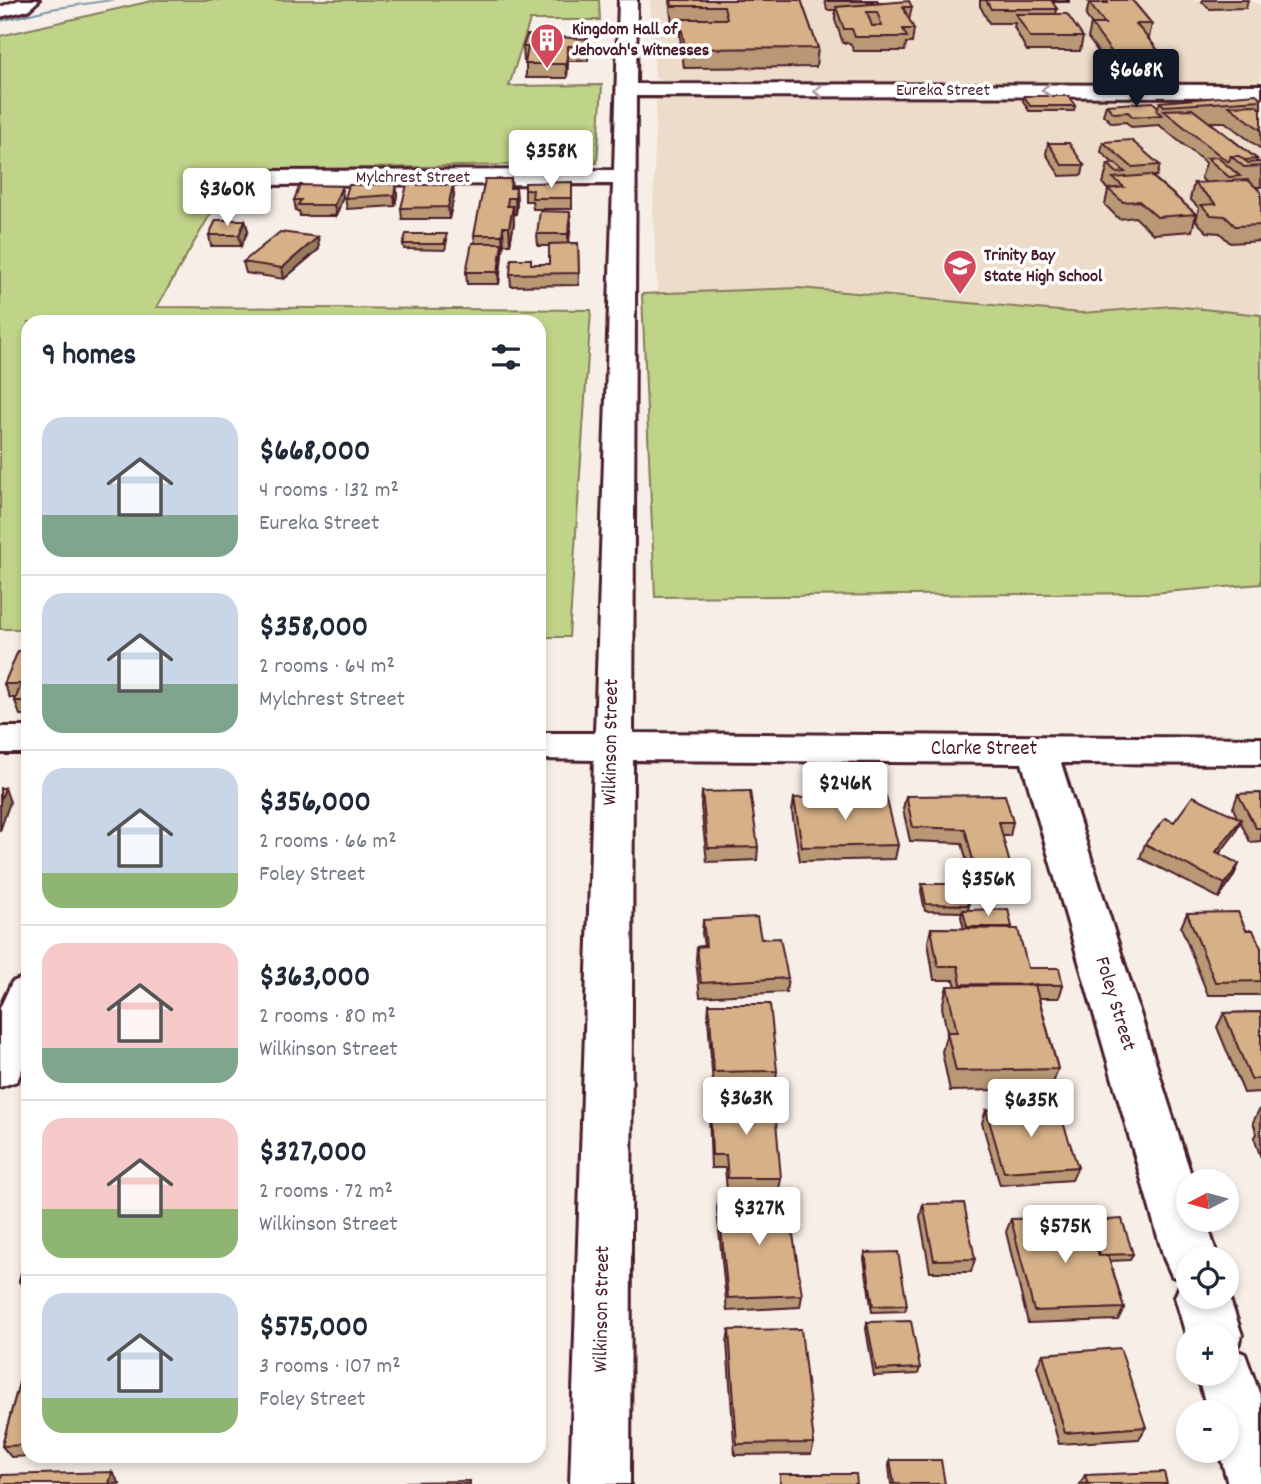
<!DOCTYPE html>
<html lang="en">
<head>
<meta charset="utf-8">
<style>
	:root { --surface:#fff; --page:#f2f2f3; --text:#1f2937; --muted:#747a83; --line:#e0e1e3; --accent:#111827 }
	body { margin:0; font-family:Dekko,sans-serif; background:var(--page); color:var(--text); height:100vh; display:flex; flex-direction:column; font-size:26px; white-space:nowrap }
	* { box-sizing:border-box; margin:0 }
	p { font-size:23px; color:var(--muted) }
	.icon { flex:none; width:38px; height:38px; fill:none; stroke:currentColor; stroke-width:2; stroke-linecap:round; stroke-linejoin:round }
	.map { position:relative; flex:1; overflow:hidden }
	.drawer { position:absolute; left:21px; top:315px; width:525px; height:1148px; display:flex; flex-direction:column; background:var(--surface); border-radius:21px; box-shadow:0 4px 10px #0003 }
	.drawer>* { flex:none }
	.needle { width:46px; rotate:264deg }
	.fabs { position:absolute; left:1176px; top:1169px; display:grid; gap:14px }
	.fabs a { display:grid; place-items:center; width:63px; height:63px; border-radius:50%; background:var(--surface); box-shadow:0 4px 10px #0003; font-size:35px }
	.price { position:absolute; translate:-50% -60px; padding:0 16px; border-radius:7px; background:#fff; color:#222; font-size:23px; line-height:46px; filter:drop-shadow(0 2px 4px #0008) }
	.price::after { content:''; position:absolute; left:50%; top:42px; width:21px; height:16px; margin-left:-10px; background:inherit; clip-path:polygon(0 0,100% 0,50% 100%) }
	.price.on { background:var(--accent); color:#fff }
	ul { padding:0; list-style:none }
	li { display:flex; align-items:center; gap:21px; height:175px; padding:0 21px }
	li+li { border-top:2px solid var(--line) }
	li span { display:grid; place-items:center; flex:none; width:196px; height:140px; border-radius:21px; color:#555 }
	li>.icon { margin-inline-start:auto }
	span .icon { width:84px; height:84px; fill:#fffc; stroke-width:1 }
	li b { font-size:30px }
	h2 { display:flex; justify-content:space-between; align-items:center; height:84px; padding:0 21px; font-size:30px }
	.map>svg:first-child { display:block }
	.built { fill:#eddcca }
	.green { fill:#c0d489; stroke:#857a5a; stroke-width:2 }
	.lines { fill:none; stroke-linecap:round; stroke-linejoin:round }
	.stream { fill:#7791a5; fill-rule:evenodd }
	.minor-casing { stroke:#4a1f2b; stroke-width:6 }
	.minor { fill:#fff; fill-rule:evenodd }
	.wall { fill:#b89875; stroke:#4a1f2b; stroke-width:2 }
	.shaded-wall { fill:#967c5f; stroke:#4a1f2b; stroke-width:2 }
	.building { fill:#d6b188; stroke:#4a1f2b; stroke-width:2; fill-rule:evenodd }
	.oneway { stroke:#ae9aa0 }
	.labels { text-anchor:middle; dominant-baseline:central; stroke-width:7; stroke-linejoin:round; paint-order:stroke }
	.far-poi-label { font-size:18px; font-weight:bold; fill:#4a1f2b; stroke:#fff; text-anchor:start }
	.far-street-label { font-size:18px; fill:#4a1f2b; stroke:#fff }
	.street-label { font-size:21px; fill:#4a1f2b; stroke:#fff }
</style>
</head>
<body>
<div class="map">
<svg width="1261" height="1484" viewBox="0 0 1261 1484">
	<rect width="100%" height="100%" fill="#f7efe7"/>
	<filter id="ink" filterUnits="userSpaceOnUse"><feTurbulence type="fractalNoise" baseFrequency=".0143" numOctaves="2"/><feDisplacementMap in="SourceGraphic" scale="14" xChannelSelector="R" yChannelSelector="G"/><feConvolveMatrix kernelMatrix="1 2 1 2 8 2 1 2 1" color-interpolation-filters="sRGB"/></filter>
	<g filter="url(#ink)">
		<!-- built -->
		<path class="built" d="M650 0H1249L1261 5V83L663 81 655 78Z
			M671 97H1261V381L663 376 653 217 656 100Z"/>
		<!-- green -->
		<path class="green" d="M156 0H599L600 20H530L509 86 602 85 597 163 235 171 157 307 591 310 569 637H539V322H28V629H0V36Z
			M799 288 1082 313 1173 306 1261 315V584L1152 593 655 597 642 294Z"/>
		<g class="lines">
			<!-- stream -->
			<path class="stream" d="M106 0H117L51 10 0 22V20L51 8Z"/>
			<!-- minor casing -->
			<g class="minor-casing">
				<path id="minor" d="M19 0H39L28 10 0 17V7Z
					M619 0H637L636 84 1261 85V97L636 96 633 733 1261 738V764L1061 763 1193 1181H1188V1220H1206L1218 1258H1188V1297H1227V1291L1242 1335 1236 1350 1245 1354 1261 1398V1484H1228L1219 1451H1227V1412H1208L1197 1374H1227V1335H1188V1340L1186 1335 1175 1297 1182 1280 1172 1276 1164 1258 1022 763 633 760 630 1484H570L594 760 539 759V733H595L613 184 242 185 231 178 242 171 614 170Z
					M0 727H28V753H0Z
					M28 976V1056L17 1081 0 1087V1008L12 982Z"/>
			</g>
			<!-- minor -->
			<use href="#minor" class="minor"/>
		</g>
		<!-- wall -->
		<path class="wall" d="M669 0H801L818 48 816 67 684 68 680 37V24H672Z
			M825 0H877L878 3 912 7 909 20 914 29 912 43H906L905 51H854L850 43H843L835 20V10H827Z
			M980 0H1069V2H1052L1057 9 1056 14 1083 37 1080 51H1027L1014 27 1015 23H989L980 6Z
			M1104 0H1132L1152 24 1149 38H1148L1166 60 1162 74H1131L1127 68H1110L1088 38 1091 24H1092L1086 16 1089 3H1103Z
			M1203 0H1248L1246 8 1210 9 1202 2Z
			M588 39V61H568L567 78H526V61H524L523 47Z
			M1024 96 1075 106 1074 111H1029L1023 101Z
			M1261 98V149L1225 122H1210L1257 159 1256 162H1261V187H1255L1261 192V241L1230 243 1220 233 1207 232 1196 221 1199 208 1190 199 1194 183H1206L1201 178 1206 163 1159 125 1131 127 1126 122 1112 123 1103 115 1106 105 1158 107 1160 102Z
			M1103 142 1160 165 1157 176H1152L1196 214 1192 231 1153 234 1135 217 1119 219 1105 205 1108 190 1103 184 1108 164 1113 163 1101 152Z
			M1048 143 1084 165 1082 175 1060 176 1046 154Z
			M511 179 512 188H516L517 204 516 214H513L514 223 510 244H504L502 252 499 284H467L466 272 475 243 474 235Z
			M572 182V209H533L532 201H525V190Z
			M396 184 397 195 395 206 347 209 345 198Z
			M454 196 449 219H402L401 208Z
			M343 197 336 216H300L299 211H296L294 200Z
			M245 220 248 231 241 246H211L209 235Z
			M571 223 569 243H578L579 285 511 286 510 274 531 259V264H549V246H538L537 234Z
			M318 237 319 249 284 279 246 273 243 262Z
			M447 240 445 250 404 249 403 244Z
			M28 651V715H20L15 701 16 698H10L4 684Z
			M702 792 758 847 757 860 707 862 701 806Z
			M1261 793V841L1250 842 1240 821 1235 833 1219 854 1239 864 1233 877 1219 898 1140 858 1145 844 1174 822 1237 817 1233 808 1238 794Z
			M906 796 1013 822 1010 836H1002L1014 880 1011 894H975L962 843 910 841 903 809Z
			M794 798 898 845 895 859 800 861 792 812Z
			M922 884 969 905 968 910 1012 927 1011 929 1028 968 1063 985 1059 998H1039L1058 1069 1051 1089 950 1091 942 1052 947 1032 942 1007 947 986H956L954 980H934L928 942 931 928 964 929 961 917 962 912 925 911 921 891Z
			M1187 913 1246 930 1261 948V995H1208L1181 927Z
			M703 920 761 939 788 978 786 992 700 997 696 960 697 947 704 946 702 933Z
			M709 1004 777 1071 775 1084 713 1085 708 1018Z
			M1261 1012V1092L1244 1093 1217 1027 1224 1013Z
			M710 1099 781 1178 779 1191H727L725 1168H711L709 1112Z
			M1260 1108H1261V1158L1254 1138 1257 1134 1253 1122Z
			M986 1110 1078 1167 1072 1180 1000 1185 982 1123Z
			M718 1197 802 1295 800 1307 727 1311 717 1210Z
			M923 1204 975 1259 971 1272H930L920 1217Z
			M1011 1219 1089 1222 1133 1254 1130 1260 1110 1261 1124 1308 1118 1320 1028 1323 1006 1232Z
			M28 1246V1293H27L19 1281Z
			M865 1253 907 1305 905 1311 872 1312 864 1259Z
			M867 1322 920 1368 918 1374 874 1376 866 1329Z
			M729 1330 814 1443 811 1454 735 1455 727 1342Z
			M28 1350V1456H34L11 1457 2 1446Z
			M1043 1354 1146 1427 1139 1439 1059 1444 1037 1366Z
			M890 1460 945 1484H891L889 1466Z
			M1085 1475 1167 1484H1080Z"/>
		<!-- shaded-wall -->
		<path class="shaded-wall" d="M568 46V61L567 78 566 64Z
			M396 184 397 195 395 206 394 195Z
			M453 185 454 196 449 219 448 207Z
			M342 186 343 197 336 216 334 205Z
			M516 188 517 204 516 214 515 198Z
			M513 206 514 223 510 244 509 227Z
			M570 212 571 223 568 246V234Z
			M245 220 248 231 241 246 239 235Z
			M503 227 504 244 503 252 502 235Z
			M318 237 319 249 284 279 282 268Z
			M502 243V255L499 284 498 272Z
			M540 662V675L539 698V672Z
			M5 788 10 802 0 831V801Z
			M1241 819 1235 833 1210 866 1216 852Z
			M1239 864 1233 877 1219 898 1225 884Z
			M112 1472 120 1484H109Z"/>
		<!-- building -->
		<path class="building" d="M671 0H801L818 48 685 49 680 19H727L724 6H672Z
			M828 0H877L878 1H828Z
			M986 0H1051L1057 9H991Z
			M1106 0H1132L1152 24H1136L1166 60H1134L1130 54H1113L1091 24H1105L1089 3H1108Z
			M909 1 912 7H903L914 29H903L907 37H855L852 29H844L836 7ZM867 12H877L882 26H872Z
			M1016 14H1067L1083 37H1030Z
			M527 35 588 39V46H568L566 64H525L528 47H523Z
			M1256 94 1261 98V100L1164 106 1160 102Z
			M1024 96H1069L1075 106H1030Z
			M1153 102 1158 107 1157 111 1162 115 1133 117 1128 112 1114 113 1106 105Z
			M1255 105 1261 109V130L1229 106Z
			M1192 109 1257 159 1244 160 1239 156H1231L1229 161H1227L1163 110Z
			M1131 140 1160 165 1132 167 1103 142Z
			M1048 143H1069L1084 165H1062Z
			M1231 156H1239L1248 163 1261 162V166L1244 167Z
			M1217 157 1240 176 1229 177 1207 158Z
			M1115 163 1125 172 1117 173 1108 164Z
			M1150 175 1196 214 1157 217 1139 201 1123 202 1108 189 1124 187 1113 178Z
			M485 179H511L510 188H516L515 198H508L507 206H513L509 227H503L502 235H474Z
			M1248 180 1261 192V225L1235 226 1225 216 1211 215 1201 205 1216 204 1194 183Z
			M572 182V198H532L533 190H525V183Z
			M396 184 394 195 345 198 349 185Z
			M300 185 342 186 334 205H298L301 200H294Z
			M407 185H453L448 207 401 208Z
			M540 211 570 212 568 234H537Z
			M216 220H245L239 235H209Z
			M280 232 318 237 282 268 243 262Z
			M406 234H447L444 244H403Z
			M472 243H502L498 272H466Z
			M578 243 579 273 510 274 511 259H531V264H549V244Z
			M18 651H28V701H15L21 684H4Z
			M0 788H5L0 801Z
			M750 791 758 847 708 848 702 792Z
			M1261 793V828H1256L1238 794Z
			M1005 795 1013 822H999L1014 880H978L965 829 913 827 906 796Z
			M886 796 898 845 802 847 794 798Z
			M1193 796 1241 819 1216 852 1239 864 1225 884 1145 844 1165 818 1174 822Z
			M922 884H965L969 905 926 904Z
			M1008 909 1012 927H967L963 910Z
			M1238 912 1246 930H1253L1261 948V981L1215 982 1187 913Z
			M757 917 761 939 780 938 788 978 701 983 697 947 706 946 703 920Z
			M931 928 1018 929 1028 968H1059L1063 985 961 984 958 966H938Z
			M1035 985 1058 1069 956 1071 947 1032H957L947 986Z
			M709 1004H770L777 1071 714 1072Z
			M1261 1012V1079H1251L1224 1013Z
			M710 1099H774L781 1178H728L726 1155H712Z
			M1057 1105 1078 1167 1004 1172 986 1110Z
			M787 1194 802 1295 728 1298 718 1197Z
			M964 1203 975 1259 934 1260 923 1204Z
			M1088 1217 1099 1256 1108 1255 1124 1308 1034 1311 1011 1219Z
			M1122 1219 1133 1254 1100 1255 1090 1221Z
			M28 1246V1280L19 1281Z
			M898 1252 907 1305 873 1306 865 1253Z
			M911 1321 920 1368 876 1370 867 1322Z
			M801 1329 814 1443 737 1444 729 1330Z
			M1120 1348 1146 1427 1065 1433 1043 1354Z
			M28 1350V1445L2 1446Z
			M890 1460H941L945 1484H894Z
			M112 1472 109 1484H0L2 1475Z
			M1164 1472 1167 1484H1088L1085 1475Z
			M780 1474H856L857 1484H780Z
			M470 1481V1484H406V1482Z"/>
		<!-- one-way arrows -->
		<defs><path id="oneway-chevron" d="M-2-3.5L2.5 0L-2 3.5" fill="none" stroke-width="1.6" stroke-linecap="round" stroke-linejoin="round" transform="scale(1.75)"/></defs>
		<g class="oneway">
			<use href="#oneway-chevron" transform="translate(1046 90) rotate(177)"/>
			<use href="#oneway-chevron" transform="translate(818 91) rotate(-180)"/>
		</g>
	</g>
	<!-- icons -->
	<defs>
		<g id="building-pin" transform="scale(1.75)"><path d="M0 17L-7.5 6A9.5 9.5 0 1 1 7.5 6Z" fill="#d1495b" stroke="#fff"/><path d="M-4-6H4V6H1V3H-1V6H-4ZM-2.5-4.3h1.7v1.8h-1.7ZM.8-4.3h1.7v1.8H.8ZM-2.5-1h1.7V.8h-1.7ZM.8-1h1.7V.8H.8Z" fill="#fff"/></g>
		<g id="school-pin" transform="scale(1.75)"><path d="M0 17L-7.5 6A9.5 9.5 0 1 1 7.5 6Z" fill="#d1495b" stroke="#fff"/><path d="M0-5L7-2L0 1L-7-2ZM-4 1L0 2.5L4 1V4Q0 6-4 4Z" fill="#fff"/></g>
	</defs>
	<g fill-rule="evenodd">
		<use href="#building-pin" x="547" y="40"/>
		<use href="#school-pin" x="960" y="266"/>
	</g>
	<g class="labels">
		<!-- far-poi labels -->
		<g class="far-poi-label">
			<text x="572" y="30">Kingdom Hall of<tspan x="572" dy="21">Jehovah's Witnesses</tspan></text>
			<text x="984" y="256">Trinity Bay<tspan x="984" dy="21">State High School</tspan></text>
		</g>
		<!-- far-street labels -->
		<g class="far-street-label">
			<text x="943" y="91">Eureka Street</text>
			<text x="413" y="178">Mylchrest Street</text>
		</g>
		<!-- street labels -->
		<g class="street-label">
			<text transform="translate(612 742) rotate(-89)">Wilkinson Street</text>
			<text x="984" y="750">Clarke Street</text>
			<text transform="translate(1114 1004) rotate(73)">Foley Street</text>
			<text transform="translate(603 1309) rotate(-89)">Wilkinson Street</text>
		</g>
	</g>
</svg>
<div class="fabs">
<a><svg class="needle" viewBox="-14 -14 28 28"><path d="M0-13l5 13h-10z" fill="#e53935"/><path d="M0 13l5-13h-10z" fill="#747a83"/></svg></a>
<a><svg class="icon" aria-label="locate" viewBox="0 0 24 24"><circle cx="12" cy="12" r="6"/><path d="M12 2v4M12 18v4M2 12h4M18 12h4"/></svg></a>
<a>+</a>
<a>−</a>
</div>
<b class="price on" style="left:1136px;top:109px">$668K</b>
<b class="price" style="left:551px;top:190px">$358K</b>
<b class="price" style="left:227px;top:228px">$360K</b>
<b class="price" style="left:845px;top:822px">$246K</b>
<b class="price" style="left:988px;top:918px">$356K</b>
<b class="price" style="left:746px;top:1137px">$363K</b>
<b class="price" style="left:1031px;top:1139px">$635K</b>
<b class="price" style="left:759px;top:1247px">$327K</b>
<b class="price" style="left:1065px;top:1265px">$575K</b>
<section class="drawer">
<h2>9 homes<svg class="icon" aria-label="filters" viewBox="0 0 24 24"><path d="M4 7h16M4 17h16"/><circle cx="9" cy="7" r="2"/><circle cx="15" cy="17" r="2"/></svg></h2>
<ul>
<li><span style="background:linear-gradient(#c9d6e8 70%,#7fa58c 0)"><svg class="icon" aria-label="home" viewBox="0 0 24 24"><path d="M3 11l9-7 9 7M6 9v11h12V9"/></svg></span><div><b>$668,000</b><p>4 rooms · 132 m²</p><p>Eureka Street</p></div></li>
<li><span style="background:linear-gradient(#c9d6e8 65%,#7fa58c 0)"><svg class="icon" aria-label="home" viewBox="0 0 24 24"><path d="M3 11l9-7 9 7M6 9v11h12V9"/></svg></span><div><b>$358,000</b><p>2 rooms · 64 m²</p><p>Mylchrest Street</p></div></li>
<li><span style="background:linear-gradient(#c9d6e8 75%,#8fb573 0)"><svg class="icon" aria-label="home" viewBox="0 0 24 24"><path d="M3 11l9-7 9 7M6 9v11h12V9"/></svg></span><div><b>$356,000</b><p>2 rooms · 66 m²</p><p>Foley Street</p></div></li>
<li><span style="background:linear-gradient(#f6c9c9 75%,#7fa58c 0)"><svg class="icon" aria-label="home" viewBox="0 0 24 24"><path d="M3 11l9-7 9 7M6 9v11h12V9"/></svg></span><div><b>$363,000</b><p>2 rooms · 80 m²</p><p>Wilkinson Street</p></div></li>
<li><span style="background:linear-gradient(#f6c9c9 65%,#8fb573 0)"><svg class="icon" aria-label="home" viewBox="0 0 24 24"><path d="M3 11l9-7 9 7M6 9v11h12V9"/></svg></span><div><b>$327,000</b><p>2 rooms · 72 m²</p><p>Wilkinson Street</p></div></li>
<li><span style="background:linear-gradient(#c9d6e8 75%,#8fb573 0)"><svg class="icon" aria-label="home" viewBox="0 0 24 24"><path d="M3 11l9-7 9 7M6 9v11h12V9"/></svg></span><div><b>$575,000</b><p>3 rooms · 107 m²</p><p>Foley Street</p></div></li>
</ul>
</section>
</div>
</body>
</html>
